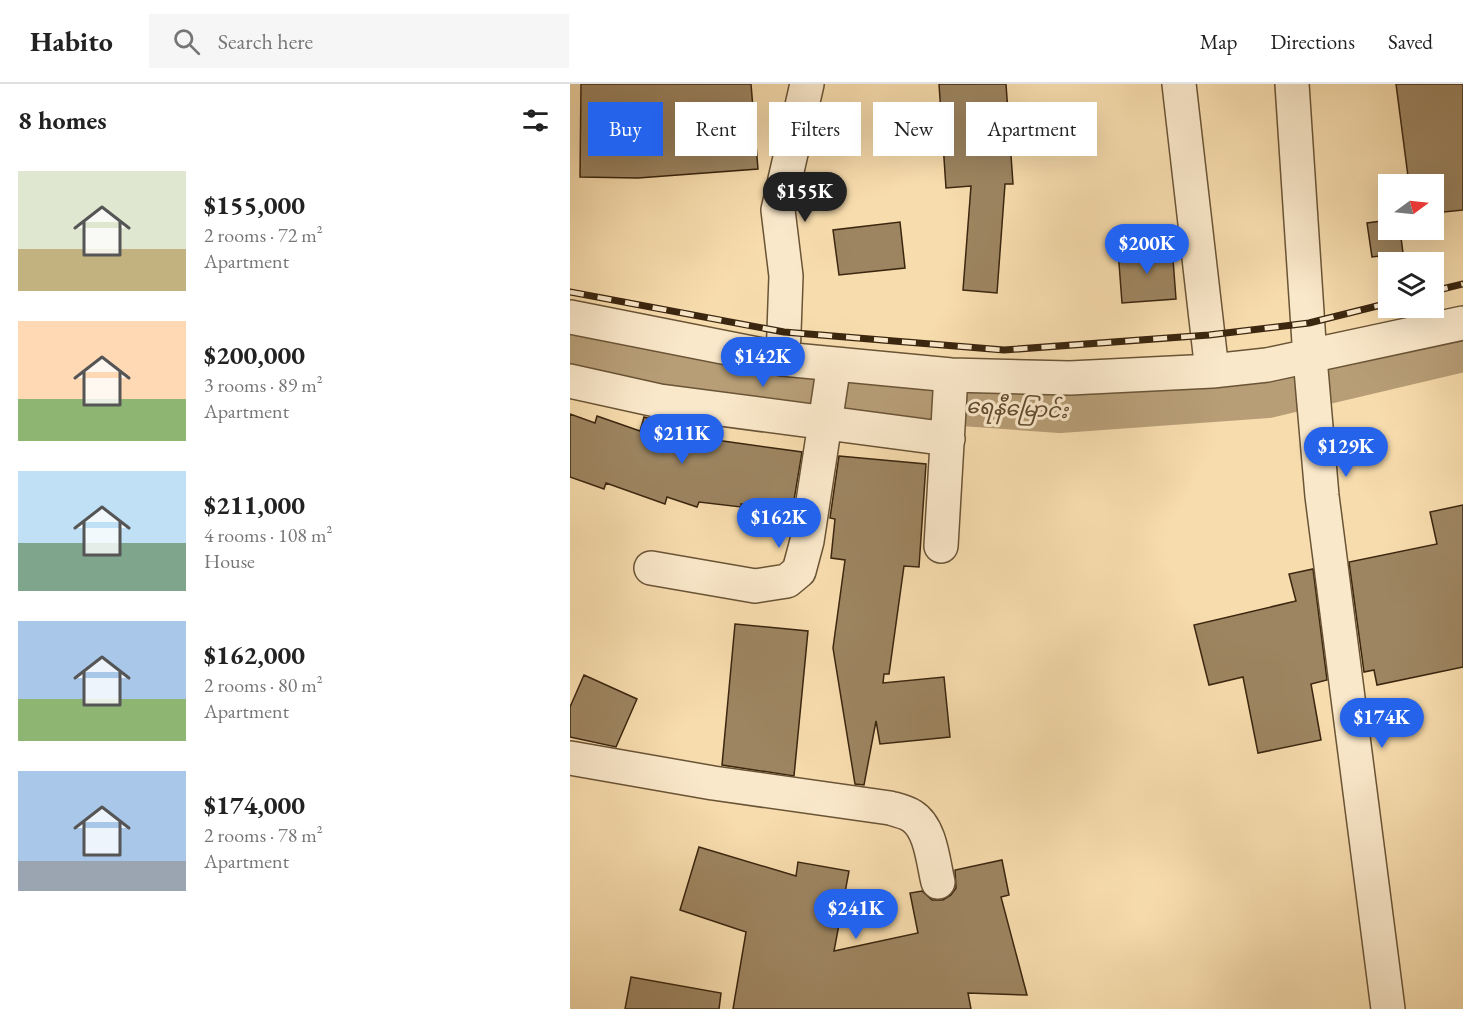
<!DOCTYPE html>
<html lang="en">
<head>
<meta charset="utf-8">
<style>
	:root { --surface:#fff; --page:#f6f6f6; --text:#222; --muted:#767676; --line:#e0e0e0; --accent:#2563eb }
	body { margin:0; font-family:"EB Garamond","Noto Sans Myanmar",serif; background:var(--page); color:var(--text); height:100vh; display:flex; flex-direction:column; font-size:22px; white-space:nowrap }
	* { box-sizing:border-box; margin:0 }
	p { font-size:20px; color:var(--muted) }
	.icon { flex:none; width:33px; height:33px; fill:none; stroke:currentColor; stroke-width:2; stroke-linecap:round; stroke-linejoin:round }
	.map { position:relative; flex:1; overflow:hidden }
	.details { display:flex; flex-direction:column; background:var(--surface); width:570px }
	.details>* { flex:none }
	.top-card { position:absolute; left:18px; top:18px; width:570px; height:54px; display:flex; gap:12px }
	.needle { width:39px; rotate:75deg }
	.tools { position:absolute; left:808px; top:90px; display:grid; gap:12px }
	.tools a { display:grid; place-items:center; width:66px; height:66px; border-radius:0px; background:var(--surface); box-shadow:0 6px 24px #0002; font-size:30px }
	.price { position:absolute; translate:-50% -51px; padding:0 14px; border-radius:21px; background:var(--accent); color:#fff; font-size:20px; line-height:39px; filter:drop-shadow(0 2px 3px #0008) }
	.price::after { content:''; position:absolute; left:50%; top:36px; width:18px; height:14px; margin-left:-9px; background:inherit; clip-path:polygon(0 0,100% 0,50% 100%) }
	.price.on { background:#222; color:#fff }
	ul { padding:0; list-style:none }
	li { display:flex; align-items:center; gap:18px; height:150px; padding:0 18px }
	li span { display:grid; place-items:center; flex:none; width:168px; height:120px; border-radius:0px; color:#555 }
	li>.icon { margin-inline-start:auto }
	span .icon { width:72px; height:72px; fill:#fffc; stroke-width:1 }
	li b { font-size:26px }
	h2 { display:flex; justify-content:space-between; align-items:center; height:72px; padding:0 18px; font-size:26px }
	.pill { padding:0 21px; border-radius:0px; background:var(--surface); box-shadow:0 6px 24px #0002; font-size:21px; line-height:54px }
	.pill.on { background:var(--accent); color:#fff }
	header { display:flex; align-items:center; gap:36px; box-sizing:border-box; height:84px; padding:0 30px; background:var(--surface); border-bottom:2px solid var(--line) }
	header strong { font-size:28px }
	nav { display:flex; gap:33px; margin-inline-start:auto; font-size:21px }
	.search { width:420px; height:54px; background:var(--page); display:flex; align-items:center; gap:15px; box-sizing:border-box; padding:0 21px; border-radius:0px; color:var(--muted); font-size:22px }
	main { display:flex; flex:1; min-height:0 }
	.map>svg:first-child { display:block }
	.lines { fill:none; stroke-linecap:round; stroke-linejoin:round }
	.canal { stroke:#b79e77; stroke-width:40 }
	.building { fill:#9d8561; stroke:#3b260f; stroke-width:1.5 }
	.minor-casing { stroke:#6a5436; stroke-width:36 }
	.minor { stroke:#fae8ca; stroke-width:33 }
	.rail-casing { stroke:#3b260f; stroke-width:7 }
	.rail { stroke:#fae8ca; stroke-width:4.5; stroke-dasharray:14; stroke-linecap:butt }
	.labels { text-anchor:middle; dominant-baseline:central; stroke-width:6; stroke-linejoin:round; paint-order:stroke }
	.water-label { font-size:21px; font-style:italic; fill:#604a2e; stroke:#fae8ca }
</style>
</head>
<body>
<header>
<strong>Habito</strong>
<div class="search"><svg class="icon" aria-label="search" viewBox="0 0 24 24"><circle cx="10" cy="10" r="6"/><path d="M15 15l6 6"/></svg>Search here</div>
<nav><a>Map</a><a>Directions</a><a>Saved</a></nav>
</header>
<main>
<section class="details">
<h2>8 homes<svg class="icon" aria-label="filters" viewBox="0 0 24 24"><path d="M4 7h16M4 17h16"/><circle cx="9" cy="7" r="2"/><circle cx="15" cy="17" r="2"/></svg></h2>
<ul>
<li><span style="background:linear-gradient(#dfe7d0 65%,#c2b280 0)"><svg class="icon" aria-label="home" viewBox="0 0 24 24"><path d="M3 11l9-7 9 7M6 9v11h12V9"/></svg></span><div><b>$155,000</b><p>2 rooms · 72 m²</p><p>Apartment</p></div></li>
<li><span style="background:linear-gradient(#ffd9b3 65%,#8fb573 0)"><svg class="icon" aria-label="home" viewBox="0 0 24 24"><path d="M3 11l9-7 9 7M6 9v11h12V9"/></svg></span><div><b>$200,000</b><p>3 rooms · 89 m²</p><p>Apartment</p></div></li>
<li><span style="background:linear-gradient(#bfe0f5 60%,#7fa58c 0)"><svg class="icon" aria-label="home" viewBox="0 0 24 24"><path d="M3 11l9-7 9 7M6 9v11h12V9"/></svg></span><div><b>$211,000</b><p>4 rooms · 108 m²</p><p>House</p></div></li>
<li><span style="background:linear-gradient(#a9c7e8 65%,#8fb573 0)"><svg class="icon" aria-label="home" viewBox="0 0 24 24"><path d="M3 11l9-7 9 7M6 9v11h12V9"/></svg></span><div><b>$162,000</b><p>2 rooms · 80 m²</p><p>Apartment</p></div></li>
<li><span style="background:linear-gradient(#a9c7e8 75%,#9aa5b1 0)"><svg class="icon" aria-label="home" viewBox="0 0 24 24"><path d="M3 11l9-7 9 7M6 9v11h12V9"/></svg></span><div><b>$174,000</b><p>2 rooms · 78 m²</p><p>Apartment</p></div></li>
</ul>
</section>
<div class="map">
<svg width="893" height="925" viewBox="0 0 893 925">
	<rect width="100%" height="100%" fill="#f7dcad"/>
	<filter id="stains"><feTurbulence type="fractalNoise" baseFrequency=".00333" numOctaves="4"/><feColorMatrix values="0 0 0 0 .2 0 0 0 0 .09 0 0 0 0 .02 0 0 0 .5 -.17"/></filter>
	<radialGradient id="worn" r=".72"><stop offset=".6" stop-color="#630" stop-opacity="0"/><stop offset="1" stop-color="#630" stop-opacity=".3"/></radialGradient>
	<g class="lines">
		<!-- canal -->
		<path class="canal" d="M0 266 21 274 292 315 490 329 698 314 893 268"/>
	</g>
	<!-- building -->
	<path class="building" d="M11 0H181L188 85 68 94 10 93Z
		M369 0H436L443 100H435L427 209 393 206 401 102 376 104Z
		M826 0H893V126L864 129V100H839Z
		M819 136V146H830L833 169 802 173 797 139Z
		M330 138 335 184 269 191 263 146Z
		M602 162 606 215 552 219 548 166Z
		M0 330 25 339 27 332 70 347 74 333 153 357 232 368 222 428 171 420V423L129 418 127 423 97 413 95 420 36 399 34 405 0 393Z
		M269 372 356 380 349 483 334 482 319 590H314L313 599 374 593 380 653 310 660 306 637 294 701 285 700 263 564 275 476 261 474 265 435 260 434Z
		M893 421V583L807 601 804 586 794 588 779 478 867 460 860 428Z
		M743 485 757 596 741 600 751 656 688 669 673 593 639 601 624 541 726 517 719 490Z
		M165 540 238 547 224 692 152 681Z
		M14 591 67 615 46 663 0 653V623Z
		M129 763 226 792 228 778 279 787 264 867 348 849 340 809 352 807 362 816H373L381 811 386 804 385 786 432 776 439 811 431 813 457 911 398 909 401 925H163L176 848 110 826Z
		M61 893 151 909 149 925H55Z"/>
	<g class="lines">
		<!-- minor casing -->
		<g class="minor-casing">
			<path id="minor" d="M609 0 642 287
				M722 0 740 274 752 412 818 925
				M0 233 213 275 381 291 500 294 642 287 697 281 893 239
				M213 275 216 192 208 126 237 0
				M0 297 90 317 378 355
				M371 462 381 291
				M81 484 185 502 217 497 229 487 237 457 264 280
				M0 674 143 699 320 724C327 726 336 728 342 732 361 744 363 778 368 798"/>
		</g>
		<!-- minor -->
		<use href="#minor" class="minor"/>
		<!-- rail casing -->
		<g class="rail-casing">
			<path id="rail" d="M864 207 893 200
				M0 208 214 248 434 266 639 251 739 239 819 219"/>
		</g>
		<!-- rail -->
		<use href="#rail" class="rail"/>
	</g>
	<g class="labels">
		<!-- water labels -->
		<g class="water-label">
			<text transform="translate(447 324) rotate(3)">ရေနီမြောင်း</text>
		</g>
	</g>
	<rect width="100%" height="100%" filter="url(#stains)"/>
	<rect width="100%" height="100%" fill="url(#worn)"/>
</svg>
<div class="tools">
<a><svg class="needle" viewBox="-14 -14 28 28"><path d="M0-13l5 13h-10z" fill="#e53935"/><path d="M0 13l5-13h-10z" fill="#767676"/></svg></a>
<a><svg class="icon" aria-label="layers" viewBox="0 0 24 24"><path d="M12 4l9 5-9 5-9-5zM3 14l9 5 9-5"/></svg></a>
</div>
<b class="price on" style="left:235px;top:139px">$155K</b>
<b class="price" style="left:577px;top:191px">$200K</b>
<b class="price" style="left:193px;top:304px">$142K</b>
<b class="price" style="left:112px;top:381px">$211K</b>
<b class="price" style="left:776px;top:394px">$129K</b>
<b class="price" style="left:209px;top:465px">$162K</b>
<b class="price" style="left:812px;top:665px">$174K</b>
<b class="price" style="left:286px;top:856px">$241K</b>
<div class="top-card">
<a class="pill on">Buy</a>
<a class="pill">Rent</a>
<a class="pill">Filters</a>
<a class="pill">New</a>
<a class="pill">Apartment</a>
</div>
</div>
</main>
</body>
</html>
